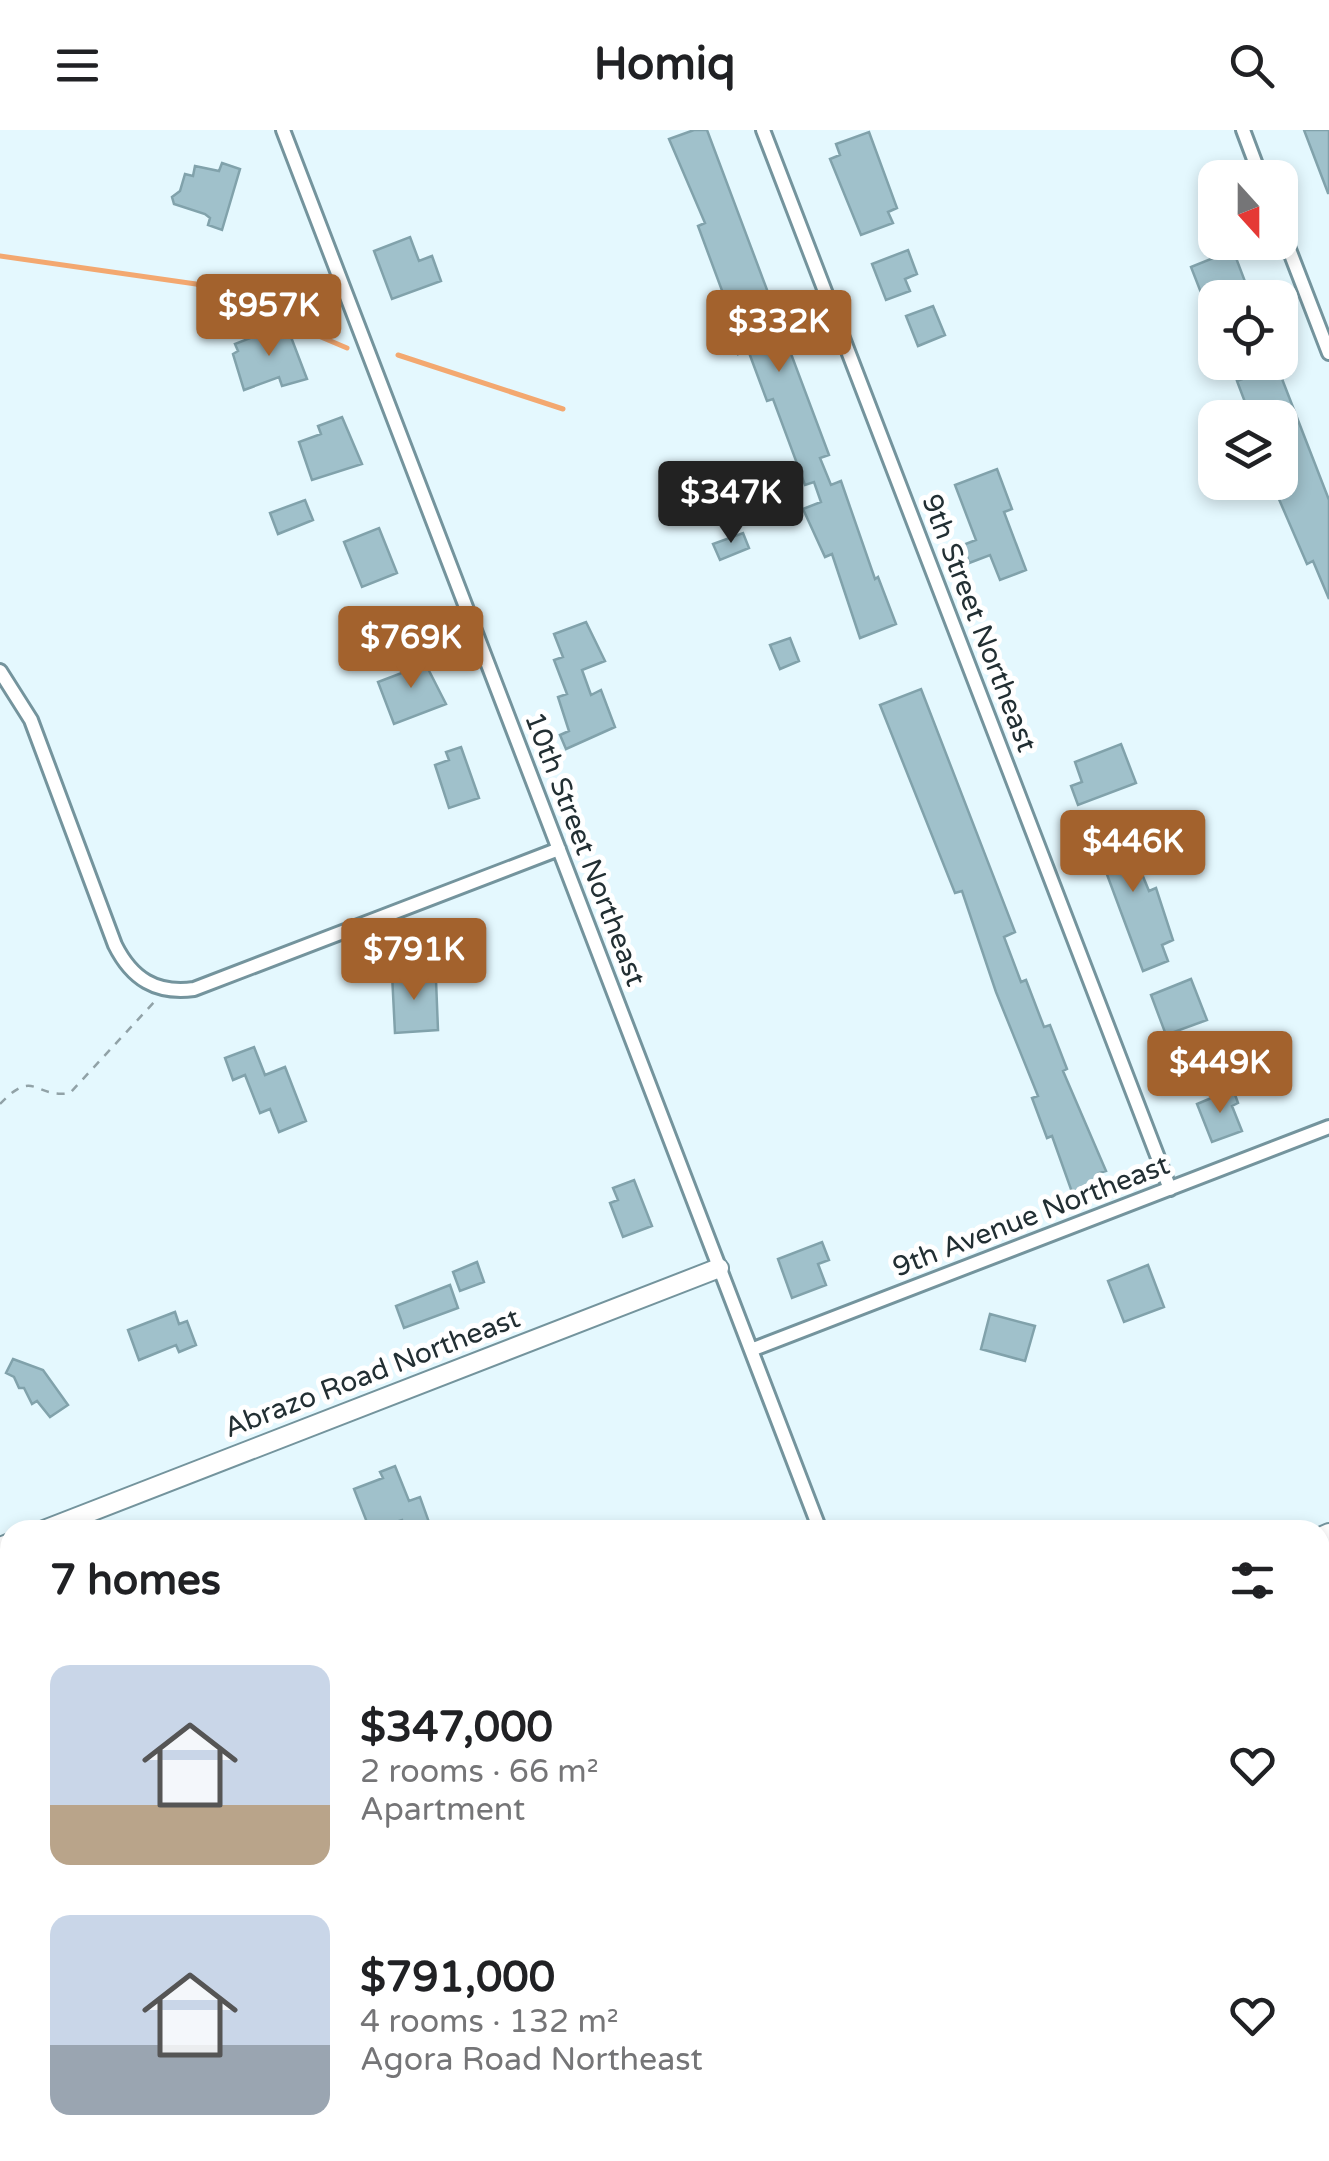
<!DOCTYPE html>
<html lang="en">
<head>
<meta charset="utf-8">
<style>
	:root { --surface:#fff; --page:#f2f2f2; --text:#202124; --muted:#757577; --accent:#a3622d }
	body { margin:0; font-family:"Varela Round",sans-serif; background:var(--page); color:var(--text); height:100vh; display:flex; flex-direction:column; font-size:38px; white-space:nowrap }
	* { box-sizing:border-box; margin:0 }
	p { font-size:32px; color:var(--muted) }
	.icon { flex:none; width:55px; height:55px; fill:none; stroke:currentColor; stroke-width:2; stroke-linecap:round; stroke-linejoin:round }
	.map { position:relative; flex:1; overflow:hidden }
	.drawer { position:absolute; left:0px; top:1390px; width:1330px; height:642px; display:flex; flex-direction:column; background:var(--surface); border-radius:30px 30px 0 0; box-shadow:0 5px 15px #0003 }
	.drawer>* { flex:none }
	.needle { width:65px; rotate:159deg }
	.fabs { position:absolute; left:1198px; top:30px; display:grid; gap:20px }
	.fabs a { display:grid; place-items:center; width:100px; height:100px; border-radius:20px; background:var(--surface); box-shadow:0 5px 15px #0003; font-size:50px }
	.price { position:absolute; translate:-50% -85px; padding:0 22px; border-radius:10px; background:var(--accent); color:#fff; font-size:32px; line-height:65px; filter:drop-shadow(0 2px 5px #0008) }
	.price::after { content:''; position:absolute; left:50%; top:60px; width:30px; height:22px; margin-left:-15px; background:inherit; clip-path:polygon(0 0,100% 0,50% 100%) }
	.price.on { background:#222; color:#fff }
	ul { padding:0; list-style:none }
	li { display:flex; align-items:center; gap:30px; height:250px; padding:0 50px }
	li span { display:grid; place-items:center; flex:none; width:280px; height:200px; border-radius:20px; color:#555 }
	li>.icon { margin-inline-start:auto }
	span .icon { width:120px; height:120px; fill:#fffc; stroke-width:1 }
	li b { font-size:42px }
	h2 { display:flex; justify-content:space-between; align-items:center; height:120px; padding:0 50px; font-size:42px }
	header { display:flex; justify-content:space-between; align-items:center; height:130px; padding:0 50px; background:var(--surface); font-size:45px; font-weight:800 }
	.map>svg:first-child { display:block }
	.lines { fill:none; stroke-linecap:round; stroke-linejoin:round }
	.stream { stroke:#f3a870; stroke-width:5 }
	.building { fill:#a0c1cb; stroke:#81a2ab; stroke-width:2.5 }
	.street-casing { stroke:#74949d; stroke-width:18 }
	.secondary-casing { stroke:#74949d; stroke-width:22 }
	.path { stroke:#91a2a7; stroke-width:2.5; stroke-dasharray:8 8; stroke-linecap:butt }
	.street { stroke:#fff; stroke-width:12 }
	.secondary { stroke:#fff; stroke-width:18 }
	.labels { text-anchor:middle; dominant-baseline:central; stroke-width:10; stroke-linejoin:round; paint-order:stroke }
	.street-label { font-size:28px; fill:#222f33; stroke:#fff }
</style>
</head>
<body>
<header><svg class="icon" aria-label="menu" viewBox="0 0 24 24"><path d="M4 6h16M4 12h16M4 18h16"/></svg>Homiq<svg class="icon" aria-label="search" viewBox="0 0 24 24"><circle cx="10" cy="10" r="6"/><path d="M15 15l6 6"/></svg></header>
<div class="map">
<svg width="1329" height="2031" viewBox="0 0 1329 2031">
	<rect width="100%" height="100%" fill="#e4f8fe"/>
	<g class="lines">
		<!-- stream -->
		<path class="stream" d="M0 126 196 154 347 218
			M398 225 563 279"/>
	</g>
	<!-- building -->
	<path class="building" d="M694 0H707L829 325 820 328 831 355 841 351 875 449 878 447 896 494 860 508 832 424 825 427 803 379 821 372 814 352 805 355 773 269 767 271 748 220 738 224 723 185 730 182 698 96 705 93 669 9Z
		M1304 0H1329V63H1328Z
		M869 2 897 78 888 82 893 93 861 105 830 29 840 25 836 14Z
		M222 33 240 39 222 100 208 95 210 88 205 84 174 74 172 67 180 61 185 44 193 46 195 36 219 41Z
		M410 107 419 131 432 126 441 151 392 169 374 121Z
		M908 120 917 144 905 149 910 161 886 170 872 134Z
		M1233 120 1249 162 1236 168H1215L1214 196 1191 137Z
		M933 176 945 205 918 216 906 186Z
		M286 194 307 249 282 256 279 247 244 260 233 224 238 221 235 214Z
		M1277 236 1329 370V469L1313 431 1307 434 1275 360 1284 357 1280 345V279L1251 288 1237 251Z
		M342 287 362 334 312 350 299 312 321 304 318 296Z
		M997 339 1012 379 1004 382 1026 440 1000 450 990 425 969 433 963 415 976 410 955 355Z
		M305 370 313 390 278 404 270 383Z
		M379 398 397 443 362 457 344 412Z
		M743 403 749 418 720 430 713 414Z
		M586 492 605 531 582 540 591 565 601 560 615 597 566 619 560 605 569 601 558 567 567 564 554 530 563 527 554 504Z
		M790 508 799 531 780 539 770 515Z
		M421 525 446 574 394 594 378 552 407 541 403 532Z
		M921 559 1015 802 1004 807 1021 852 1026 850 1044 897 1050 895 1067 939 1063 941 1106 1041 1099 1043 1103 1054 1073 1065 1052 1006 1047 1008 1032 968 1038 966 996 862 962 761 955 763 880 575Z
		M1121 614 1136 653 1078 675 1071 656 1082 652 1075 632Z
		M461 617 479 668 449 678 435 635 449 630 446 622Z
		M1119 688 1149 761 1156 758 1173 810 1162 815 1168 831 1143 841 1090 699Z
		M422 843 423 851 436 850 438 900 395 903 392 844Z
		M1191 849 1207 890 1166 905 1151 865Z
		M254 917 265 945 285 937 306 991 279 1002 270 979 260 983 245 945 233 950 225 928Z
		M1233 959 1238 973 1232 976 1242 1001 1212 1012 1197 974Z
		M634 1050 652 1096 623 1107 610 1073 618 1070 613 1058Z
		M822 1112 829 1130 818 1134 826 1155 792 1168 778 1129Z
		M477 1132 484 1152 460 1161 453 1142Z
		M1148 1135 1164 1177 1124 1192 1108 1151Z
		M450 1155 458 1178 404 1198 396 1176Z
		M175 1182 179 1194 187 1191 196 1215 179 1222 176 1215 139 1230 128 1200Z
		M990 1184 1035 1196 1025 1231 981 1219Z
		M13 1229 43 1240 68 1275 50 1287 37 1271 32 1274 24 1258H19L14 1247 6 1243Z
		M395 1336 409 1371 420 1367 430 1395 406 1400 402 1390 370 1400 354 1359 383 1348 380 1342Z"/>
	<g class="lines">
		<!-- street casing -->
		<g class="street-casing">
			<path id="street" d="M283 0 820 1400
				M763 0 1170 1059
				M1243 0 1261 48
				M1280 96 1329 223
				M0 541 31 590 115 815C132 849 156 864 194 859L559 719
				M751 1220 1329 997
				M1320 1910 1329 1907
				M1057 2022 1060 2031
				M1005 2031 1027 2022"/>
		</g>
		<!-- secondary casing -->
		<g class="secondary-casing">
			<path id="secondary" d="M44 1400 719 1138
				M1320 1407 1329 1403
				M0 1417 10 1413
				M0 1914 10 1910"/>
		</g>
		<!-- path -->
		<path class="path" d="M0 974C35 937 34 969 70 963L156 870
			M0 1678 10 1703"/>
		<!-- street -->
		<use href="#street" class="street"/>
		<!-- secondary -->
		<use href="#secondary" class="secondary"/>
	</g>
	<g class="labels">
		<!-- street labels -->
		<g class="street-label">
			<text transform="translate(979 493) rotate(69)">9th Street Northeast</text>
			<text transform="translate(585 719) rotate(69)">10th Street Northeast</text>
			<text transform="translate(1031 1086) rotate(-21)">9th Avenue Northeast</text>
			<text transform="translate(372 1243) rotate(-21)">Abrazo Road Northeast</text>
		</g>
	</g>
</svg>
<div class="fabs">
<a><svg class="needle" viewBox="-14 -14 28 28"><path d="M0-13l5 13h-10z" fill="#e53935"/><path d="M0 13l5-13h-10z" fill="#757577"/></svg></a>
<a><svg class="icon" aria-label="locate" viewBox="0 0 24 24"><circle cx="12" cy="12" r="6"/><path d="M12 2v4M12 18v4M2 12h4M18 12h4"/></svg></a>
<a><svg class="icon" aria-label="layers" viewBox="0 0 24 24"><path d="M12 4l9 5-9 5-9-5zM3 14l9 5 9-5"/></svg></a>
</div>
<b class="price" style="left:269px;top:229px">$957K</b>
<b class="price" style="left:779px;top:245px">$332K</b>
<b class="price on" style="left:731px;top:416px">$347K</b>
<b class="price" style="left:411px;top:561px">$769K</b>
<b class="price" style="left:1133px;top:765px">$446K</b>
<b class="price" style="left:414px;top:873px">$791K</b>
<b class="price" style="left:1220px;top:986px">$449K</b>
<section class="drawer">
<h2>7 homes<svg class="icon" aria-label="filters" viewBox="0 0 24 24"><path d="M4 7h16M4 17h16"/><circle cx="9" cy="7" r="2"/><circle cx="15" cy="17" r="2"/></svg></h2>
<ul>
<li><span style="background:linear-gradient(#c9d6e8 70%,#b9a48a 0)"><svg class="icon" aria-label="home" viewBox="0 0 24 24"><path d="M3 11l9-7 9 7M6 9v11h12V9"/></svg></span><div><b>$347,000</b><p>2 rooms · 66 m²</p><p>Apartment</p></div><svg class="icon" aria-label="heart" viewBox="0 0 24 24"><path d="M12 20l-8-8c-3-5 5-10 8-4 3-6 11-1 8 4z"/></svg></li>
<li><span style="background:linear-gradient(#c9d6e8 65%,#9aa5b1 0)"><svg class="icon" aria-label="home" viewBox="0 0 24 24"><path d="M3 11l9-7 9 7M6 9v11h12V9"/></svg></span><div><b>$791,000</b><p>4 rooms · 132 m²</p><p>Agora Road Northeast</p></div><svg class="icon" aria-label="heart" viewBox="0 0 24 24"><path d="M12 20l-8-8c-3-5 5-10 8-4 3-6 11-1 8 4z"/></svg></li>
</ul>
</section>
</div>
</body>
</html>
